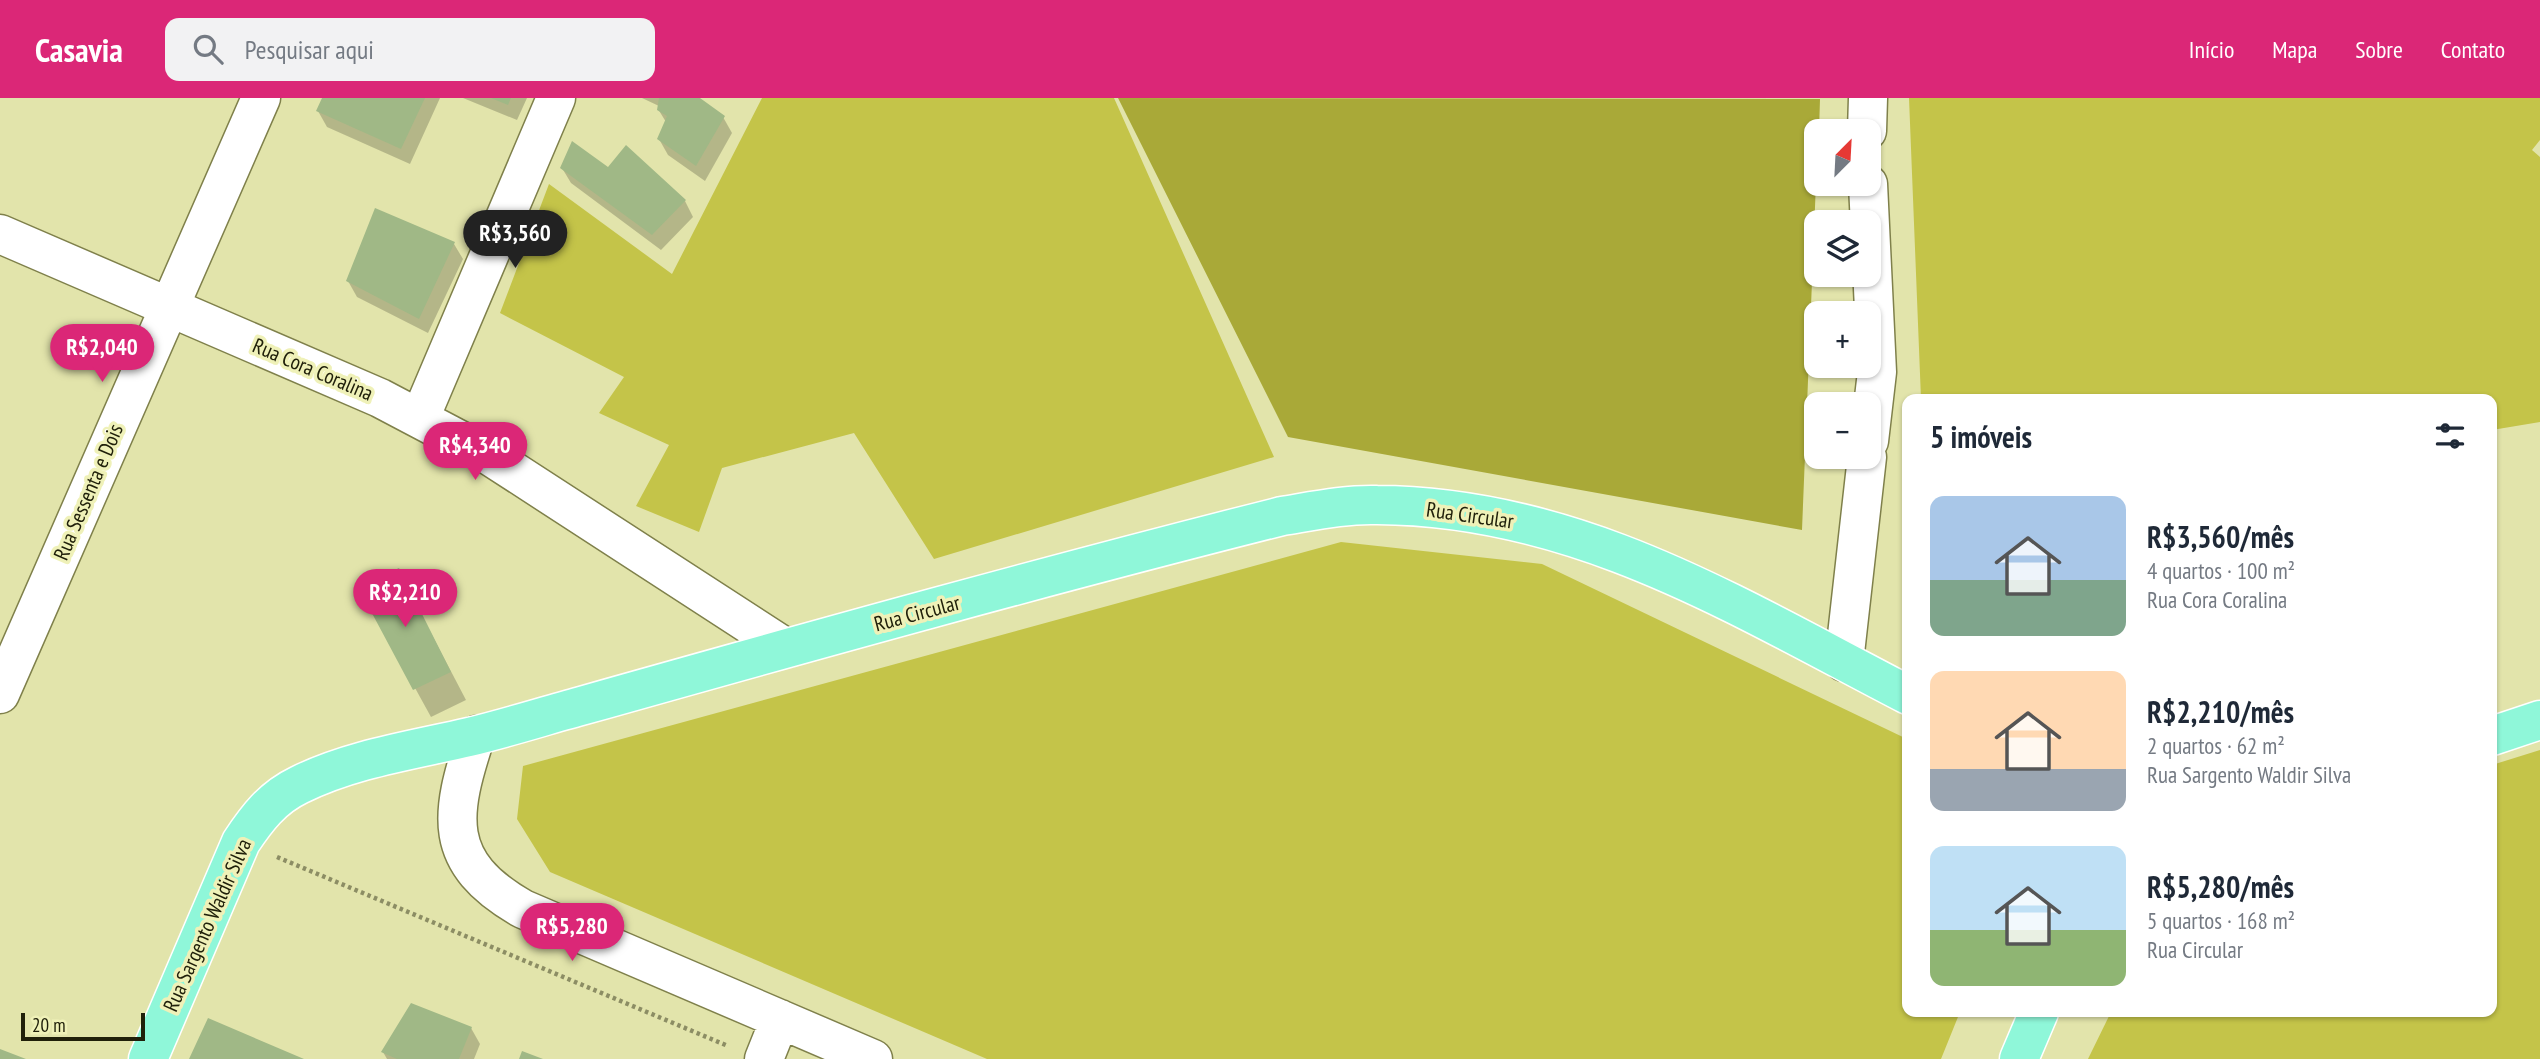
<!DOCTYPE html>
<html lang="pt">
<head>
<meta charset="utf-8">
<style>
	:root { --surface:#fff; --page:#f2f2f3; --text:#1f2937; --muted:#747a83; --accent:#db2777 }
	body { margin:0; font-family:"PT Sans Narrow",sans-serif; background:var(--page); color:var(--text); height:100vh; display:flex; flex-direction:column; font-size:26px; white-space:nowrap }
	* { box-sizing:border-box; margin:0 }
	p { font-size:23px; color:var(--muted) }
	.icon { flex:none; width:38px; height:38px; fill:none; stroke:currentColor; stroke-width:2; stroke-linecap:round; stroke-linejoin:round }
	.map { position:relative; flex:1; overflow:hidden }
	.drawer { position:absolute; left:1902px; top:296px; width:595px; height:623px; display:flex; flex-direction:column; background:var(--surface); border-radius:14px; box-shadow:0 2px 5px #0004 }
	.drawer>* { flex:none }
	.needle { width:46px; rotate:24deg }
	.controls { position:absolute; left:1804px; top:21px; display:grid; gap:14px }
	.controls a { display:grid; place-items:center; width:77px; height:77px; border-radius:14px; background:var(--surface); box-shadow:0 2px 5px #0004; font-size:35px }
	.scale { position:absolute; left:21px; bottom:18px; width:124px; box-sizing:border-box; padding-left:7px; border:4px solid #20200a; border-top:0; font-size:19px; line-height:24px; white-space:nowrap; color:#20200a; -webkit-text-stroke:5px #eff1b8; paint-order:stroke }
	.price { position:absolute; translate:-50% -60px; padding:0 16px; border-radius:24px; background:var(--accent); color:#fff; font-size:23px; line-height:46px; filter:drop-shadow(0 2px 4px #0008) }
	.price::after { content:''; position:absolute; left:50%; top:42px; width:21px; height:16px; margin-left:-10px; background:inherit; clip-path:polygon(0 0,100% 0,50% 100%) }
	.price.selected { background:#222; color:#fff }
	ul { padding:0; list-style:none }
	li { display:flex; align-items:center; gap:21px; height:175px; padding:0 28px }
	li span { display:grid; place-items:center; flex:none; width:196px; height:140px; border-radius:14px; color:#555 }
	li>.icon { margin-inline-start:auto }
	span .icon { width:84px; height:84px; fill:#fffc; stroke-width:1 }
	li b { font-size:30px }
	h2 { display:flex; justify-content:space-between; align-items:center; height:84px; padding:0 28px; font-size:30px }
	header { display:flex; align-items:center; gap:42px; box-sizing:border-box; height:98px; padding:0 35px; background:var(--accent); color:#fff }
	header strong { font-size:33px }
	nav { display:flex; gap:38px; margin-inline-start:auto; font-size:24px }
	.search { width:490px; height:63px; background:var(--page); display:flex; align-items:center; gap:18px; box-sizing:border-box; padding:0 24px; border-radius:14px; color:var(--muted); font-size:26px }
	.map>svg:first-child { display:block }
	.green { fill:#c4c449 }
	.forest { fill:#a9a938 }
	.shadow { fill:#0003 }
	.building { fill:#a0b886 }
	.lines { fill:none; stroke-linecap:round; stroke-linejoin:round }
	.street-casing { stroke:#7f804b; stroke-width:41 }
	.primary-casing { stroke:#fff; stroke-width:41 }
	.path { stroke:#8c8d64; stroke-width:4.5; stroke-dasharray:3.5 3.5; stroke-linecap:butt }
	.street { stroke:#fff; stroke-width:38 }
	.primary { stroke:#8ff7d9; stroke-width:38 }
	.labels { text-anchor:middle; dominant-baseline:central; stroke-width:7; stroke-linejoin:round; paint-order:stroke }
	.street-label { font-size:21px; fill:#20200a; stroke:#eff1b8 }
</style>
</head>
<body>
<header>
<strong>Casavia</strong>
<div class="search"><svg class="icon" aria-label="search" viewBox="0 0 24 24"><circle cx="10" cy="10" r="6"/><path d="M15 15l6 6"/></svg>Pesquisar aqui</div>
<nav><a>Início</a><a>Mapa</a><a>Sobre</a><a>Contato</a></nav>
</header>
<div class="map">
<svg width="2540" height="961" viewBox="0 0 2540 961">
	<rect width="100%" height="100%" fill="#e2e4ab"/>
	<!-- green -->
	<path class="green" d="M762 0H1114L1274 359 934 461 854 335 722 370 699 434 636 408 669 347 599 315 624 279 500 215 549 86 672 176Z
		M1909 0H2540V42L2532 52 2540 59V324L2492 332V301H1921Z
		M1341 444 1542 466 1907 641 1908 914H1960L1941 961H987L550 774 517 721 523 668Z
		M2540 652V961H2088L2111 914H2492V667Z"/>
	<!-- forest -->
	<path class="forest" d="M1118 0 1820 1 1819 33H1816V84L1802 432 1288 339Z"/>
	<!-- shadow -->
	<path class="shadow" d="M324 0H440L410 66 327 29 318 13Z
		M463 0H527L517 22Z
		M642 0H697L723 19 732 35 705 83 668 57 659 41 666 24 658 11 659 8Z
		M562 70 608 71 685 103 693 119 661 152 571 85Z
		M454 146 463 161 428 235 357 199 348 183Z
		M398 472 466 602 431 619 360 490Z
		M471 930 480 946 474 961H387L383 954Z"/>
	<!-- building -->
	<path class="building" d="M322 0H425L401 51 316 13Z
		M491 0H511L508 7Z
		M659 0H700L725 18 696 68 657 41 667 18 657 12Z
		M572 43 608 69 626 47 686 102 652 137 560 70Z
		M375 110 455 144 419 221 346 183Z
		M399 470 451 574 413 592 358 489Z
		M411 905 472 929 459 961H397L381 954Z
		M208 920 304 961H189Z
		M0 951 26 961H0Z
		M522 953 543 961H519Z"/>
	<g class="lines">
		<!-- street casing -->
		<g class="street-casing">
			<path id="street" d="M1867 33 1868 0
				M1868 86 1877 274 1869 343
				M0 136 380 300 490 358 786 550
				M420 320 556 0
				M1844 564 1867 359
				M0 596 261 0
				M476 637C450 716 440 764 523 811L873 961
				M764 961 780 921"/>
		</g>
		<!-- primary casing -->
		<g class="primary-casing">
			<path id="primary" d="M2492 638 2540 622
				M148 961 241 744C257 720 272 700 299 687 351 661 413 652 469 639 507 630 544 618 581 608 815 542 1048 477 1282 418 1313 413 1346 406 1377 407 1577 408 1736 508 1908 597
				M2019 961 2039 914"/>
		</g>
		<!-- path -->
		<path class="path" d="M277 759 728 948"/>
		<!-- street -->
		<use href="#street" class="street"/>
		<!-- primary -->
		<use href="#primary" class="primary"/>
	</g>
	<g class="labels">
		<!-- street labels -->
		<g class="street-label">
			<text transform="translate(313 271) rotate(23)">Rua Cora Coralina</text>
			<text transform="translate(88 394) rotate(-67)">Rua Sessenta e Dois</text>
			<text transform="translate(1470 417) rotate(8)">Rua Circular</text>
			<text transform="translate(917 515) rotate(-15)">Rua Circular</text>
			<text transform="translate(207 827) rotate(-66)">Rua Sargento Waldir Silva</text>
		</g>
	</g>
</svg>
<div class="controls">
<a><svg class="needle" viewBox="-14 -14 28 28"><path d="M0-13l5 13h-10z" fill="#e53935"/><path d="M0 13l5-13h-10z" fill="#747a83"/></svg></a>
<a><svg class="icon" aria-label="layers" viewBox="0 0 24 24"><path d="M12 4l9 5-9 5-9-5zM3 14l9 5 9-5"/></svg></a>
<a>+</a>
<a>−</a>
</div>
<div class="scale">20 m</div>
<b class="price selected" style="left:515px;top:172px">R$3,560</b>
<b class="price" style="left:102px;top:286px">R$2,040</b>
<b class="price" style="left:475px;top:384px">R$4,340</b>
<b class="price" style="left:405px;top:531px">R$2,210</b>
<b class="price" style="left:572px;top:865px">R$5,280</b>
<section class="drawer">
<h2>5 imóveis<svg class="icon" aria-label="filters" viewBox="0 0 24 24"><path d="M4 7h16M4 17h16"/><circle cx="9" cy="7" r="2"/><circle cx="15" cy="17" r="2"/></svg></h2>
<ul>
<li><span style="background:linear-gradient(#a9c7e8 60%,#7fa58c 0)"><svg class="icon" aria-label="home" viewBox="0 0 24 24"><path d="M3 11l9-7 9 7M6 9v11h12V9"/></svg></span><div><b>R$3,560/mês</b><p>4 quartos · 100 m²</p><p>Rua Cora Coralina</p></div></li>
<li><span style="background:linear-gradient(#ffd9b3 70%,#9aa5b1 0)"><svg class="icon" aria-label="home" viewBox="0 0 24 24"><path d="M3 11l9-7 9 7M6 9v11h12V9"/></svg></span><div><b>R$2,210/mês</b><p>2 quartos · 62 m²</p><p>Rua Sargento Waldir Silva</p></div></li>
<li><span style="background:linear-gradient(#bfe0f5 60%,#8fb573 0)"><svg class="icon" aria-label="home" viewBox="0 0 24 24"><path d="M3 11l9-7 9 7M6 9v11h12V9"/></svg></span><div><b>R$5,280/mês</b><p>5 quartos · 168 m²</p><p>Rua Circular</p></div></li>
</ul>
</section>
</div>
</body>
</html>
